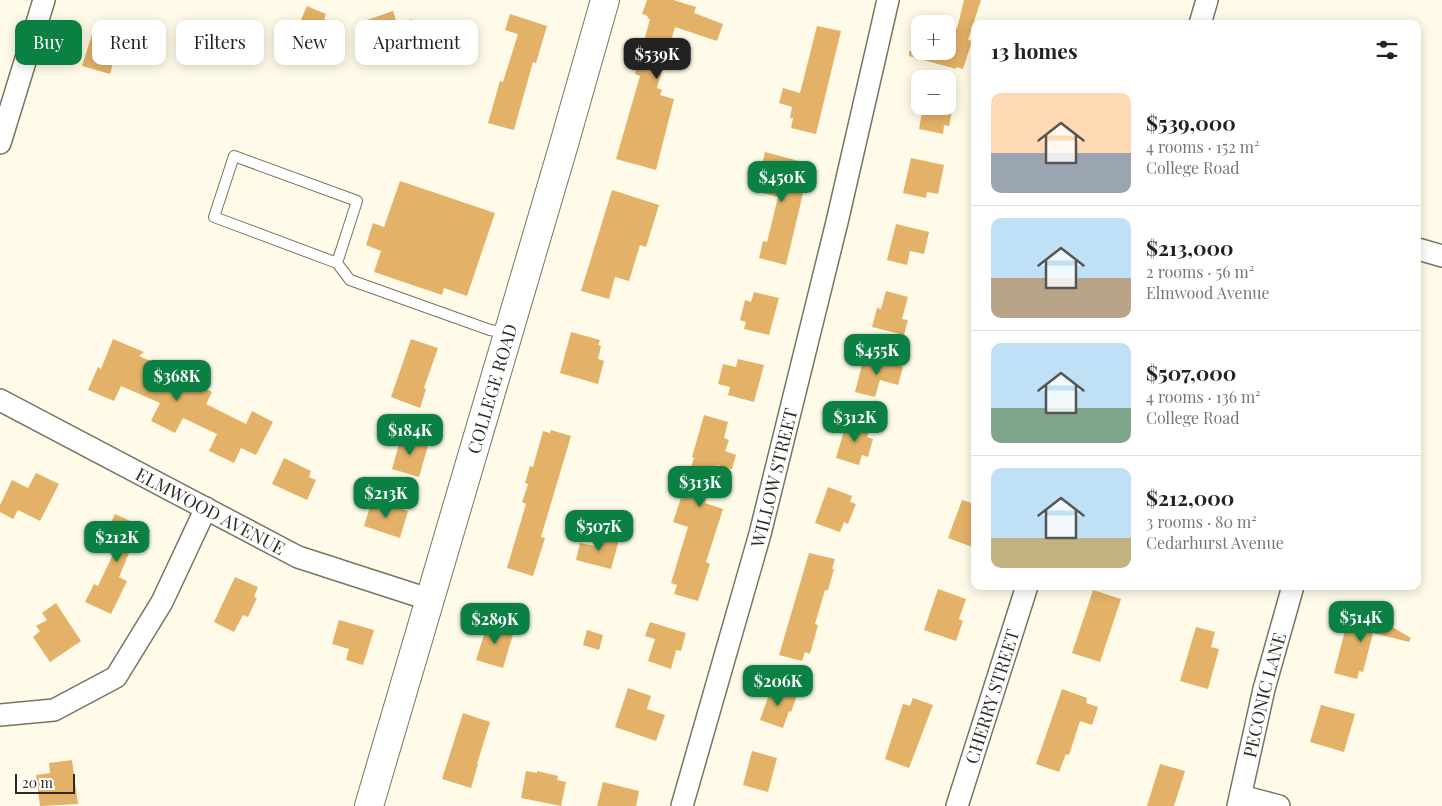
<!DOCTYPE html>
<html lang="en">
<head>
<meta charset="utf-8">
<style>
	:root { --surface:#fff; --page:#f2f2f2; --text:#222; --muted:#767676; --line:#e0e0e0; --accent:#0b8043 }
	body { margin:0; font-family:"Playfair Display",serif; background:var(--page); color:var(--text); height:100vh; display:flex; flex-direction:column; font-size:19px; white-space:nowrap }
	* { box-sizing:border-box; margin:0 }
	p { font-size:16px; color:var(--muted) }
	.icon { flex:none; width:28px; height:28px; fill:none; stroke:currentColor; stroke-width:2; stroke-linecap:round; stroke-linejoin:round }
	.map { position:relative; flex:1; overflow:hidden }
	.drawer { position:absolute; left:971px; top:20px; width:450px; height:570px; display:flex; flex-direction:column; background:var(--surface); border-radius:10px; box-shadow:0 2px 12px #0003 }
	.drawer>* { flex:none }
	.guide { position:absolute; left:15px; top:20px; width:475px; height:45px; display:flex; gap:10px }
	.buttons { position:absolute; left:911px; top:15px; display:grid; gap:10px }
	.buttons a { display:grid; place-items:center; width:45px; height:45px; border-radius:10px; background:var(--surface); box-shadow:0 2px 12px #0003; font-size:25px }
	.scale { position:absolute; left:15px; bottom:12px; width:60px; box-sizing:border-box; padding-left:5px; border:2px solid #2d2c24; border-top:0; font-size:14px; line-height:18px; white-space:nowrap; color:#2d2c24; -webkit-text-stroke:4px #fff; paint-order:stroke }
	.price { position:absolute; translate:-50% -42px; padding:0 11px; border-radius:10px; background:var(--accent); color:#fff; font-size:16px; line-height:32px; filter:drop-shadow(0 1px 2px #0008) }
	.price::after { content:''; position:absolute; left:50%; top:30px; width:15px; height:11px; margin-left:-8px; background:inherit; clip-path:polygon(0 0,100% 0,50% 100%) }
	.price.active { background:#222; color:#fff }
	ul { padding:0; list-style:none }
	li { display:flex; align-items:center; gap:15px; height:125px; padding:0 20px }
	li+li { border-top:1px solid var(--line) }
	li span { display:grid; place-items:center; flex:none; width:140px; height:100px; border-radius:10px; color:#555 }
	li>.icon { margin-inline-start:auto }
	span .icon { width:60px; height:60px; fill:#fffc; stroke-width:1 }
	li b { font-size:21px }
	h2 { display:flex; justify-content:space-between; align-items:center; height:60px; padding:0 20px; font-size:21px }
	.pill { padding:0 18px; border-radius:10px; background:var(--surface); box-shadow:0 2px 12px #0003; font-size:18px; line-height:45px }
	.pill.active { background:var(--accent); color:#fff }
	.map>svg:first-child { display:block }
	.building { fill:#e3b167 }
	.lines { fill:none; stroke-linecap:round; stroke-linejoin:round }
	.lane-casing { stroke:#777463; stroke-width:12 }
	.street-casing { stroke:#777463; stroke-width:24 }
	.secondary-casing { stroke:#777463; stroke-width:30 }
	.lane { stroke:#fff; stroke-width:10 }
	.street { stroke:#fff; stroke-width:21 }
	.secondary { stroke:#fff; stroke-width:28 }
	.labels { text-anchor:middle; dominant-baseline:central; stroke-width:4; stroke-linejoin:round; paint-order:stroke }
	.street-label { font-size:18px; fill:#2d2c24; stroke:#fff }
</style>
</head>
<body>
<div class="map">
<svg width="1442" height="806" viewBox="0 0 1442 806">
	<rect width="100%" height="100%" fill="#fffbe8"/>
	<!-- building -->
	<path class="building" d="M647 0H673L696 7 694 13 723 24 717 41 675 27 657 88 662 90 660 95 674 99 656 170 616 159 640 76 635 74 650 19 647 18 648 16 642 14Z
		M964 0H981L968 40 972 41 963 69 956 67V69L909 56V51H948V26L957 29Z
		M307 6 326 14 324 19 345 28 334 53 294 36Z
		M393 11 397 24 412 19 420 42 403 48 406 56 389 62 386 52 379 54 367 20Z
		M510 14 547 26 536 63 533 62 514 130 488 123 500 81 503 82 518 34 505 30Z
		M817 26 841 31 816 134 791 128 793 118H790L792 107 779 103 783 88 800 93Z
		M94 28 116 35 114 44 118 45 110 74 82 66Z
		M923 106H953L949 126 944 125 943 134 919 129Z
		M765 152 810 164 786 265 759 258 763 241 767 242 778 197 756 191Z
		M911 158 944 165 938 194 927 192 926 198 903 193Z
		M400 181 495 213 467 296 444 288 442 295 374 272 381 251 366 245 373 223 384 227Z
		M612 190 659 205 646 247 640 245 629 281 615 277 609 299 581 291Z
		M896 224 929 232 924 254 910 251 907 265 887 260Z
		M886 291 908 297 902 319 908 320 904 335 872 327 877 308 881 309Z
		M754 292 779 298 769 335 744 329 746 322 740 320 745 300 751 302Z
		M571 332 600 340 598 345 601 346 598 359 604 361 598 384 560 373Z
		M113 339 144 352 139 356 155 363 152 372 191 392 195 384 212 392 206 404 246 424 252 411 273 422 256 455 241 448 234 463 209 451 217 434 183 418 175 433 151 421 160 403 121 386 114 401 88 390 98 367 101 369Z
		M411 339 438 348 424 388 426 389 420 408 391 397Z
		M864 357 903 367 898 385 880 380 875 397 855 392Z
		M738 359 764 365 754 402 728 395 730 387 718 384 723 364 736 367Z
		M704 415 728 422 724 438 729 440 725 451 736 455 732 469 717 465 705 503 723 509 706 562 710 564 698 601 674 594 677 585 671 583 688 527 673 522 694 458 692 457Z
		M847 421 870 428 867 437 873 439 868 457 862 455 859 465 836 458Z
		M551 430 571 436 541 537 545 538 533 576 507 568 526 504 522 502 528 484 525 483 530 466 533 467 543 431 550 433Z
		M402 434 429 442 419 477 392 469Z
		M284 458 311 471 309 477 316 480 307 500 272 484Z
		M36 473 59 484 40 521 18 510 13 519 0 512V505L12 480 28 488Z
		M828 487 852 496 850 502 856 504 848 524 844 522 840 532 815 523Z
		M372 500 408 511 400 538 364 526Z
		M962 500 975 504V548L948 538Z
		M115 514 150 530 141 550 132 546 119 577 127 581 111 614 85 602 94 584 98 586 117 546 112 544 114 539 105 535Z
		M598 534 619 540 611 569 576 560 580 543 595 546Z
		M809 553 835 559 832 569H834L828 590H825L815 624 818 625 810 654 805 652 802 661 779 655Z
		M235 577 258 587 254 597 257 598 248 617 243 615 234 632 214 622Z
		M938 589 966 599 959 619 963 621 956 641 924 630Z
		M1093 590 1121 599 1100 662 1072 653Z
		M56 603 81 641 50 662 33 637 40 631 36 626 47 620 42 613Z
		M1350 611 1377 618 1411 638 1409 642 1373 633 1363 672 1359 671 1357 679 1334 673Z
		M339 620 374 630 363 665 346 660 349 649 332 644Z
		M488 622 514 631 503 668 476 660Z
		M650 622 686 633 681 651 676 650 671 669 648 661 655 639 645 636Z
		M1196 627 1215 632 1211 647 1219 649 1208 689 1180 681Z
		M587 630 603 635 599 650 583 645Z
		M772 686 797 695 791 712 789 711 783 728 760 720Z
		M628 688 651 696 647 709 665 715 656 741 615 727Z
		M1062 689 1087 698 1086 703 1098 707 1092 725 1080 721 1069 755 1066 754 1059 772 1036 764Z
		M913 698 933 705 909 768 885 759 903 704 910 706Z
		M1321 705 1355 714 1344 752 1310 742Z
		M463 713 490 722 477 764H478L471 788 442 779Z
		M752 751 777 758 768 792 743 785Z
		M72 760 78 804 40 806 36 775 50 773 49 763Z
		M1160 764 1185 771 1174 806H1147Z
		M526 771 537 773V771L558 776 557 780 566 782 561 806 521 798Z
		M603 782 639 791 636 806H597Z"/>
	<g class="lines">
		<!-- lane casing -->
		<g class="lane-casing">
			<path id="lane" d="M337 263 214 217 234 156 357 201 337 263 350 280 490 330 508 333"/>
		</g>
		<!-- street casing -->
		<g class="street-casing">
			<g id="street">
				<path d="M1200 24 1207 0"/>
				<path d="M0 143 44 0"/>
				<path d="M1418 249 1442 256"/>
				<path id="s1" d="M0 400 298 557 431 600"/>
				<path d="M0 715 54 710 116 677 162 602 206 508"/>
				<path d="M1241 796 1279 806"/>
				<path id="s2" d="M682 806 760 534 837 222 888 0"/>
				<path id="s3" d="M957 806 1027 586"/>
				<path id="s4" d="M1238 806 1264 689 1293 586"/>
			</g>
		</g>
		<!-- secondary casing -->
		<g class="secondary-casing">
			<g id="secondary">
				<path id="s5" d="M369 806 564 144 605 0"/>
			</g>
		</g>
		<!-- lane -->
		<use href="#lane" class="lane"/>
		<!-- street -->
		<use href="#street" class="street"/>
		<!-- secondary -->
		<use href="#secondary" class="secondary"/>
	</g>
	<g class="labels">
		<!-- street labels -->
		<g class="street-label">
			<text stroke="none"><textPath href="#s5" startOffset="435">COLLEGE ROAD</textPath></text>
			<text stroke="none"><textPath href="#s2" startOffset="341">WILLOW STREET</textPath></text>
			<text stroke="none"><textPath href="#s1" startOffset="238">ELMWOOD AVENUE</textPath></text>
			<text stroke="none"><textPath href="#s3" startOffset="115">CHERRY STREET</textPath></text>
			<text stroke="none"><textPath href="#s4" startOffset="114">PECONIC LANE</textPath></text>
		</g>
	</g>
</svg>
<div class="buttons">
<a>+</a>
<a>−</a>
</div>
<div class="scale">20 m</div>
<b class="price active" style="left:657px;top:80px">$539K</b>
<b class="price" style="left:782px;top:203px">$450K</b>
<b class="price" style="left:877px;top:376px">$455K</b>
<b class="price" style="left:177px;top:402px">$368K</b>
<b class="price" style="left:855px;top:443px">$312K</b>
<b class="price" style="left:410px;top:456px">$184K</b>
<b class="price" style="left:700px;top:508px">$313K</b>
<b class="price" style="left:386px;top:519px">$213K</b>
<b class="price" style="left:599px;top:552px">$507K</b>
<b class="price" style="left:117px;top:563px">$212K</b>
<b class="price" style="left:1361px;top:643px">$514K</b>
<b class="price" style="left:495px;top:645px">$289K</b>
<b class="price" style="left:778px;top:707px">$206K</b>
<div class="guide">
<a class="pill active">Buy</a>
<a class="pill">Rent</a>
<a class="pill">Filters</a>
<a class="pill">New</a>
<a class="pill">Apartment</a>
</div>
<section class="drawer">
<h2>13 homes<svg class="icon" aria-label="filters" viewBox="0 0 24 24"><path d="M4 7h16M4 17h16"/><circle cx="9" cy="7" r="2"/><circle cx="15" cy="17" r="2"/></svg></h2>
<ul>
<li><span style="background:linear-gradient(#ffd9b3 60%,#9aa5b1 0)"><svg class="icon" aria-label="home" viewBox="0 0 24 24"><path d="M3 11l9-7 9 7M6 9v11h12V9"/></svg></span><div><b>$539,000</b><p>4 rooms · 152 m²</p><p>College Road</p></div></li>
<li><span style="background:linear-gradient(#bfe0f5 60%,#b9a48a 0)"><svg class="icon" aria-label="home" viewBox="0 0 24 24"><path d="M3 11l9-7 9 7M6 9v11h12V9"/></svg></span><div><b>$213,000</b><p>2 rooms · 56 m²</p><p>Elmwood Avenue</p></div></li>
<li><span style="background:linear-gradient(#bfe0f5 65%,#7fa58c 0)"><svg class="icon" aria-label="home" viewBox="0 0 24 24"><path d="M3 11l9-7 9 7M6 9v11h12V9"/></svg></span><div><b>$507,000</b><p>4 rooms · 136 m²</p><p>College Road</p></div></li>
<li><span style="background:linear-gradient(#bfe0f5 70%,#c2b280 0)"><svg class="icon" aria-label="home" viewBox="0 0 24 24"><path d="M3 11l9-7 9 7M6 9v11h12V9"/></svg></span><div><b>$212,000</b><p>3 rooms · 80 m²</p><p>Cedarhurst Avenue</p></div></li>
</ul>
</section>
</div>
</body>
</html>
